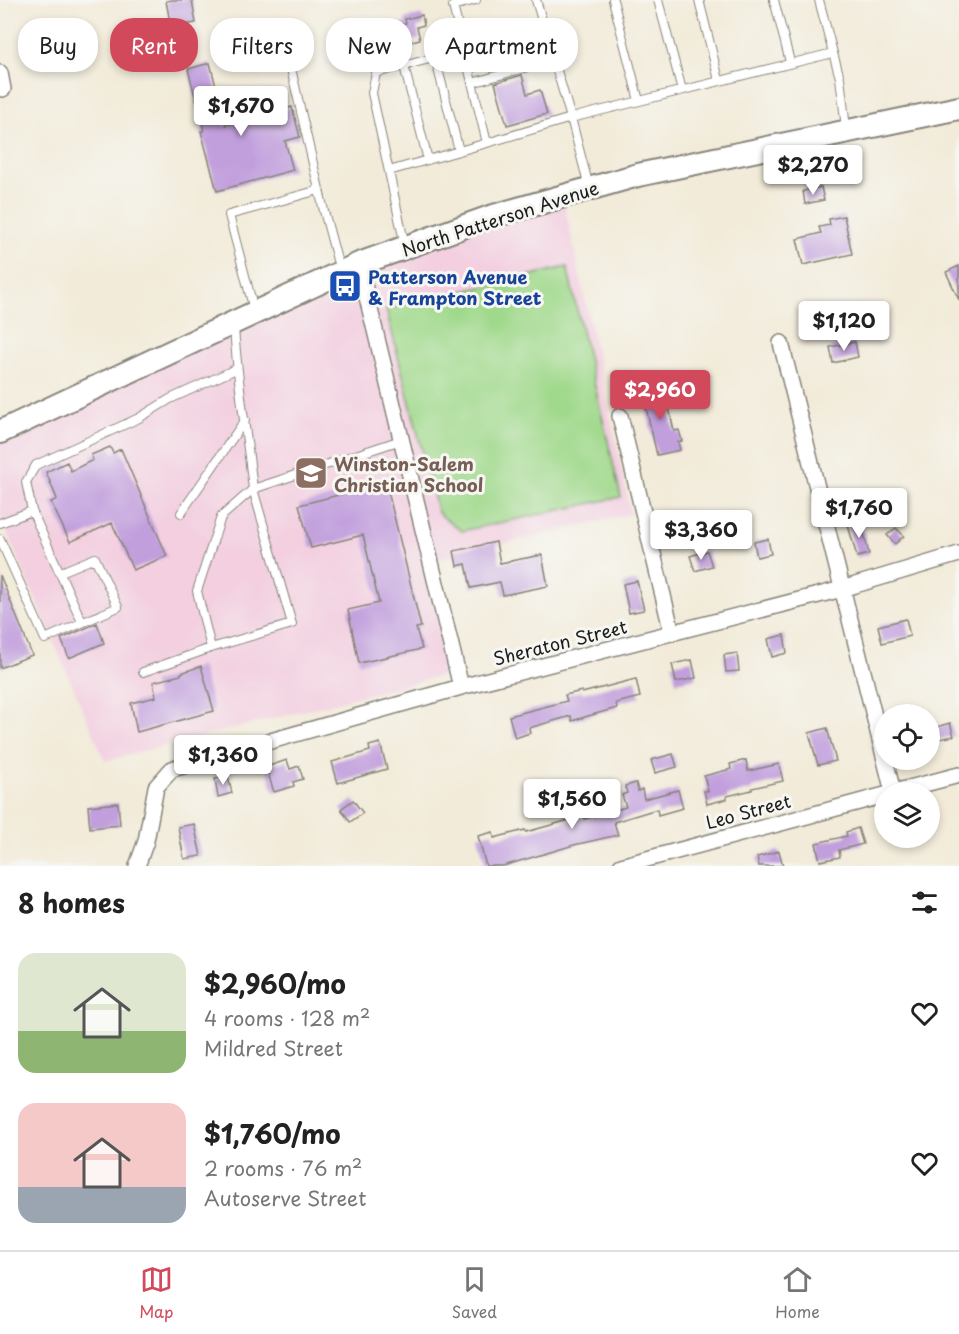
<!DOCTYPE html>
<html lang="en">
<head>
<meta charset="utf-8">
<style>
	:root { --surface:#fff; --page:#f2f2f2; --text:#222; --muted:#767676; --line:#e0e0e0; --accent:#d1495b }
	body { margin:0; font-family:"Playpen Sans",sans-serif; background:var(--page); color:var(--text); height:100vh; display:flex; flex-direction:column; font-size:22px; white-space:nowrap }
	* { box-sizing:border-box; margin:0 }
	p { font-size:20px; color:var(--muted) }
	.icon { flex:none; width:33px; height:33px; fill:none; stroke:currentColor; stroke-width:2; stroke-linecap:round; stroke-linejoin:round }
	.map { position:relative; height:866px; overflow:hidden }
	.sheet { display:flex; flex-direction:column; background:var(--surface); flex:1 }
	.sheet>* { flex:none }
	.guide { position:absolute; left:18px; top:18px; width:600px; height:54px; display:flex; gap:12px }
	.tools { position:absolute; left:874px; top:704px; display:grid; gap:12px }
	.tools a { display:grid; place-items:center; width:66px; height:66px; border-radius:50%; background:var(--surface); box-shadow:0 3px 9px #0003; font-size:30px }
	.price { position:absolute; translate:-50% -51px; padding:0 14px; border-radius:6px; background:#fff; color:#222; font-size:20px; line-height:39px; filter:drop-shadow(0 2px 3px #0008) }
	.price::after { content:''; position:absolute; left:50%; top:36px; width:18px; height:14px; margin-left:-9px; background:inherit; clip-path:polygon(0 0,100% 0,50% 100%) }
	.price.selected { background:var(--accent); color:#fff }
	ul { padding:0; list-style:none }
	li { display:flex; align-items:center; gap:18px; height:150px; padding:0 18px }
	li span { display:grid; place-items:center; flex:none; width:168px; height:120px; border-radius:18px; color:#555 }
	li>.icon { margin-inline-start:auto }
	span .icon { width:72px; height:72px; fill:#fffc; stroke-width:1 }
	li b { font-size:26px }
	h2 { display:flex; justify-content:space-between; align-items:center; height:72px; padding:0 18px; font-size:26px }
	.chip { padding:0 21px; border-radius:24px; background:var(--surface); box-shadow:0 3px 9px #0003; font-size:21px; line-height:54px }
	.chip.selected { background:var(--accent); color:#fff }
	.dock { display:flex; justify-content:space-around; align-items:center; height:84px; border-top:2px solid var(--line); background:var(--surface); font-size:16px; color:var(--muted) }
	.dock a { display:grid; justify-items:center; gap:3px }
	.dock .selected { color:var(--accent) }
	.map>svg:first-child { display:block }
	.built { fill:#f3cfe0 }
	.green { fill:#a0d98c; stroke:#5e7a54; stroke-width:1.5 }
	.building { fill:#c19fdd }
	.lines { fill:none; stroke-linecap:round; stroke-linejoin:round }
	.service-casing { stroke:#87847a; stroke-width:10 }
	.minor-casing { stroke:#87847a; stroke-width:18 }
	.secondary-casing { stroke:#87847a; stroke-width:26 }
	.service { stroke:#fff; stroke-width:8 }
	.minor { stroke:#fff; stroke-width:15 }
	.secondary { stroke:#fff; stroke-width:22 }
	.labels { text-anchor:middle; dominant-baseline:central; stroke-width:6; stroke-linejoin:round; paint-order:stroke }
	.street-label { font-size:18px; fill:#1c1c1c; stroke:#f6f6f2 }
	.transit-label { font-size:18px; font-weight:bold; fill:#164399; stroke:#f6f6f2; text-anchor:start }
	.education-label { font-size:18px; font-weight:bold; fill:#785e54; stroke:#f6f6f2; text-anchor:start }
</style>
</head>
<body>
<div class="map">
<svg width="959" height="866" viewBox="0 0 959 866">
	<rect width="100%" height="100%" fill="#f6f6f2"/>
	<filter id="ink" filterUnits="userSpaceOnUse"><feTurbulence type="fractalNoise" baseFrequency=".0167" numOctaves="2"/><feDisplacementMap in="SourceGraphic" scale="12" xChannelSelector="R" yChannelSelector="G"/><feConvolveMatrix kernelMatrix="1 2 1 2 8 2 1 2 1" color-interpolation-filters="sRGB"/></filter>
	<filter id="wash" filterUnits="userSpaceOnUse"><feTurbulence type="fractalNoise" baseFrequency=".008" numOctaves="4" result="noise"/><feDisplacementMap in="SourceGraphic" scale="24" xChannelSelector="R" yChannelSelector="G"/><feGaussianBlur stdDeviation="1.35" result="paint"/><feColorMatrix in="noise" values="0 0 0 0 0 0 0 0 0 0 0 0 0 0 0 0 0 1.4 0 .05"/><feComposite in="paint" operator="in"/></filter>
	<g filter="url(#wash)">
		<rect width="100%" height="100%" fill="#f2ebd9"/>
		<!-- built -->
		<path class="built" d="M563 197 631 514 431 561 457 672 105 761 0 517V432L234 322Z"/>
		<!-- green -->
		<path class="green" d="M567 267 621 497 462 531 438 513 386 309Z"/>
		<g id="blocks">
			<!-- building -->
			<path class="building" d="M172 0H192L196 23 171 27 166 1Z
				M422 15 424 25 417 27 420 39 367 53 362 34 406 23 405 19Z
				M210 63 226 125 292 107 300 137 285 141 293 170 217 191 201 131H204L188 69Z
				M522 75 527 94 540 90 547 114 507 125 495 83Z
				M821 187 824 200 805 204 803 191Z
				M844 216 852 254 803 265 797 239 821 233 819 227 830 225 829 219Z
				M959 266V300L946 272Z
				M855 342 858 357 833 363 830 347Z
				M657 382 665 409 669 408 674 431 679 430 682 441 678 442 680 450 657 455 641 386Z
				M110 447 113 453 121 449 167 556 133 570 112 523 70 542 51 502 57 499 46 472 67 462 71 471 93 460 91 455Z
				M386 483 421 627 416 628 422 649 359 663 348 610 379 603 363 535 311 548 299 505Z
				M861 522 869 554 857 557 848 525Z
				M896 528 904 536 895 544 887 535Z
				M768 539 771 554 757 557 754 542Z
				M496 542 500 563 542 555 548 586 503 595 500 582 471 588 466 564 457 566 454 551Z
				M707 551 712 566 695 571 690 556Z
				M0 575 32 655 0 668Z
				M637 581 644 610 629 613 623 584Z
				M906 619 910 636 882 643 878 626Z
				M97 623 104 643 69 658 61 639Z
				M784 635 787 653 772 657 768 639Z
				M737 653 739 671 726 672 724 655Z
				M692 660 696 678 676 682 672 664Z
				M201 666 214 711 137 732 131 703 156 697 153 682 181 675V673Z
				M636 679 640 697 616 703 617 708 588 716 572 721 571 716 529 728 530 733 515 738 509 716 567 701 565 695 582 691V693Z
				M950 723 954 736 930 741V729Z
				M827 728 836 761 818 765 809 733Z
				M380 743 387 769 338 783 332 762 370 751 369 746Z
				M673 754 677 767 655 773 651 760Z
				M287 760 290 769 299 766 303 779 293 782 294 786 274 792 266 767Z
				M746 760 748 771 779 764 783 781 752 788V790L727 796V799L707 804 704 791H708L704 776 731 769 730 764Z
				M228 776 232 793 218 797 215 779Z
				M636 783 638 791 642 789 644 799 678 790 683 808 658 815 657 809 614 822 618 835 574 845 503 866H486L478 836 493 832 494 838 525 830 526 832 584 816 585 819 626 807 622 795 627 793 625 786Z
				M353 800 363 813 350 822 341 809Z
				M118 803 120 825 90 828 88 806Z
				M194 824 201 856 184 859 178 827Z
				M858 828 863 844 839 850 840 857 820 861 816 843 847 836 846 832Z
				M779 851 783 866H759L757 857Z"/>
		</g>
	</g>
	<g filter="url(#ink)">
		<use href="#blocks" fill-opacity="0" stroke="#87847a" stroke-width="1.5"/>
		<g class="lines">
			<!-- service casing -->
			<g class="service-casing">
				<path id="service" d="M536 0 571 118 833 53 840 78 846 128
					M613 0 639 101
					M658 0 682 90
					M699 0 719 80
					M774 0 790 62
					M819 0 833 53
					M464 50 453 6 476 0
					M435 57 459 151
					M467 62 547 39
					M404 66 428 160
					M292 73 324 211 340 271
					M472 83 531 66 525 46
					M389 171 487 143
					M405 246 372 93 376 73 464 50 487 143 571 118 589 187
					M254 310 229 215 319 190
					M234 326C237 381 247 435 253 489L401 440
					M253 489 292 624 211 648 197 591 221 517Z
					M181 513 245 420
					M0 523 32 511
					M0 539 45 639 118 607 95 558 61 572
					M82 622 32 511 26 482 36 465 139 418 170 399 236 369
					M143 672 211 648"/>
			</g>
			<!-- minor casing -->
			<g class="minor-casing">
				<path id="minor" d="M0 73 3 89
					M359 264 461 687
					M781 343 893 792
					M620 416 672 633
					M894 792 959 775
					M137 866 146 841 156 787 172 769 461 687 842 589 959 554
					M621 866 885 795"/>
			</g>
			<!-- secondary casing -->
			<g class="secondary-casing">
				<path id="secondary" d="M0 432 359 264 490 217 638 175 959 108"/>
			</g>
			<!-- service -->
			<use href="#service" class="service"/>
			<!-- minor -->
			<use href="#minor" class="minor"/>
			<!-- secondary -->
			<use href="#secondary" class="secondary"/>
		</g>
	</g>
	<!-- icons -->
	<defs>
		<g id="bus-square" transform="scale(1.725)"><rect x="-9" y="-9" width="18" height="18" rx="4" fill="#1a4fb4" stroke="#f6f6f2"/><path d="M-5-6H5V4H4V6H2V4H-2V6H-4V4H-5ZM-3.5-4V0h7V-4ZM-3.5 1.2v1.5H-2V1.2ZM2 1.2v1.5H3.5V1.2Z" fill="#fff"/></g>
		<g id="school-square" transform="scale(1.725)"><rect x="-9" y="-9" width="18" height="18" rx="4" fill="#8d6e63" stroke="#f6f6f2"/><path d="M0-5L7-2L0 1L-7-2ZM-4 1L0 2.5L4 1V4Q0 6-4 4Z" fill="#fff"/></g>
	</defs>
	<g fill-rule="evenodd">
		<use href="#bus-square" x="345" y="286"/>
		<use href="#school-square" x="311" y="473"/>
	</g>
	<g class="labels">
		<!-- street labels -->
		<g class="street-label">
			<text transform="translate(500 218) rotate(-18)">North Patterson Avenue</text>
			<text transform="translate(560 642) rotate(-14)">Sheraton Street</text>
			<text transform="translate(748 811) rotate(-15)">Leo Street</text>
		</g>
		<!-- transit labels -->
		<g class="transit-label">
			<text x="368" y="276">Patterson Avenue<tspan x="368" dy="21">&amp; Frampton Street</tspan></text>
		</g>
		<!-- education labels -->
		<g class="education-label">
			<text x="334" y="463">Winston-Salem<tspan x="334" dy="21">Christian School</tspan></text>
		</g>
	</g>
</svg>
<div class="tools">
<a><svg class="icon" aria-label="locate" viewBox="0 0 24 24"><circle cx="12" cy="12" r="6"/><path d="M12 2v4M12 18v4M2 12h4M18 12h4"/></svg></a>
<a><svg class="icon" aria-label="layers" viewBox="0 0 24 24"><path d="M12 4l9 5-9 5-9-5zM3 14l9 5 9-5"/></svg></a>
</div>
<b class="price" style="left:241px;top:137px">$1,670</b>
<b class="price" style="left:813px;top:196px">$2,270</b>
<b class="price" style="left:844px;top:352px">$1,120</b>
<b class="price selected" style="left:660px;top:421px">$2,960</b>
<b class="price" style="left:859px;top:539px">$1,760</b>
<b class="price" style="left:701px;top:561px">$3,360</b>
<b class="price" style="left:223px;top:786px">$1,360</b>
<b class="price" style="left:572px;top:830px">$1,560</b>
<div class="guide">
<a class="chip">Buy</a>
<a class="chip selected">Rent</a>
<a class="chip">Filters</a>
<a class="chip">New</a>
<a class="chip">Apartment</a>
</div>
</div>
<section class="sheet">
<h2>8 homes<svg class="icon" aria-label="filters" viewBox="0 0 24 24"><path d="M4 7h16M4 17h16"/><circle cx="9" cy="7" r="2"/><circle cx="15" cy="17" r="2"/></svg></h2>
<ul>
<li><span style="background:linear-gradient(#dfe7d0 65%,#8fb573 0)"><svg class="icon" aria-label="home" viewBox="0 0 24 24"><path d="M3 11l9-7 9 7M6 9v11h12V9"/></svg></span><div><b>$2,960/mo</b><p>4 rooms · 128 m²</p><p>Mildred Street</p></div><svg class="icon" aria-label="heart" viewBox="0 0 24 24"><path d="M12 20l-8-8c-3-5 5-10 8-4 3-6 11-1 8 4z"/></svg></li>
<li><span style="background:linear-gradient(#f6c9c9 70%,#9aa5b1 0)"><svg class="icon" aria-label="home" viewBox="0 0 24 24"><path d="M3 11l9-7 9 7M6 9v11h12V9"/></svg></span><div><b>$1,760/mo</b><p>2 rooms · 76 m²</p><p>Autoserve Street</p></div><svg class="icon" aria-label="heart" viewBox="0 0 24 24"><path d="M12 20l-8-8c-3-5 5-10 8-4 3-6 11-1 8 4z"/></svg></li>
</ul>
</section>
<nav class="dock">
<a class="selected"><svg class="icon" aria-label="map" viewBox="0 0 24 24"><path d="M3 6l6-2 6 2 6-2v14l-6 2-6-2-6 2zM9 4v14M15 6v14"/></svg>Map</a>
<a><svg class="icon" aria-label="saved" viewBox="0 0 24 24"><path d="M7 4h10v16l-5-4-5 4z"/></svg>Saved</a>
<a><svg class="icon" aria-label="home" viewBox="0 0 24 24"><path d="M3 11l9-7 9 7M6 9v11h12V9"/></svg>Home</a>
</nav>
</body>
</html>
